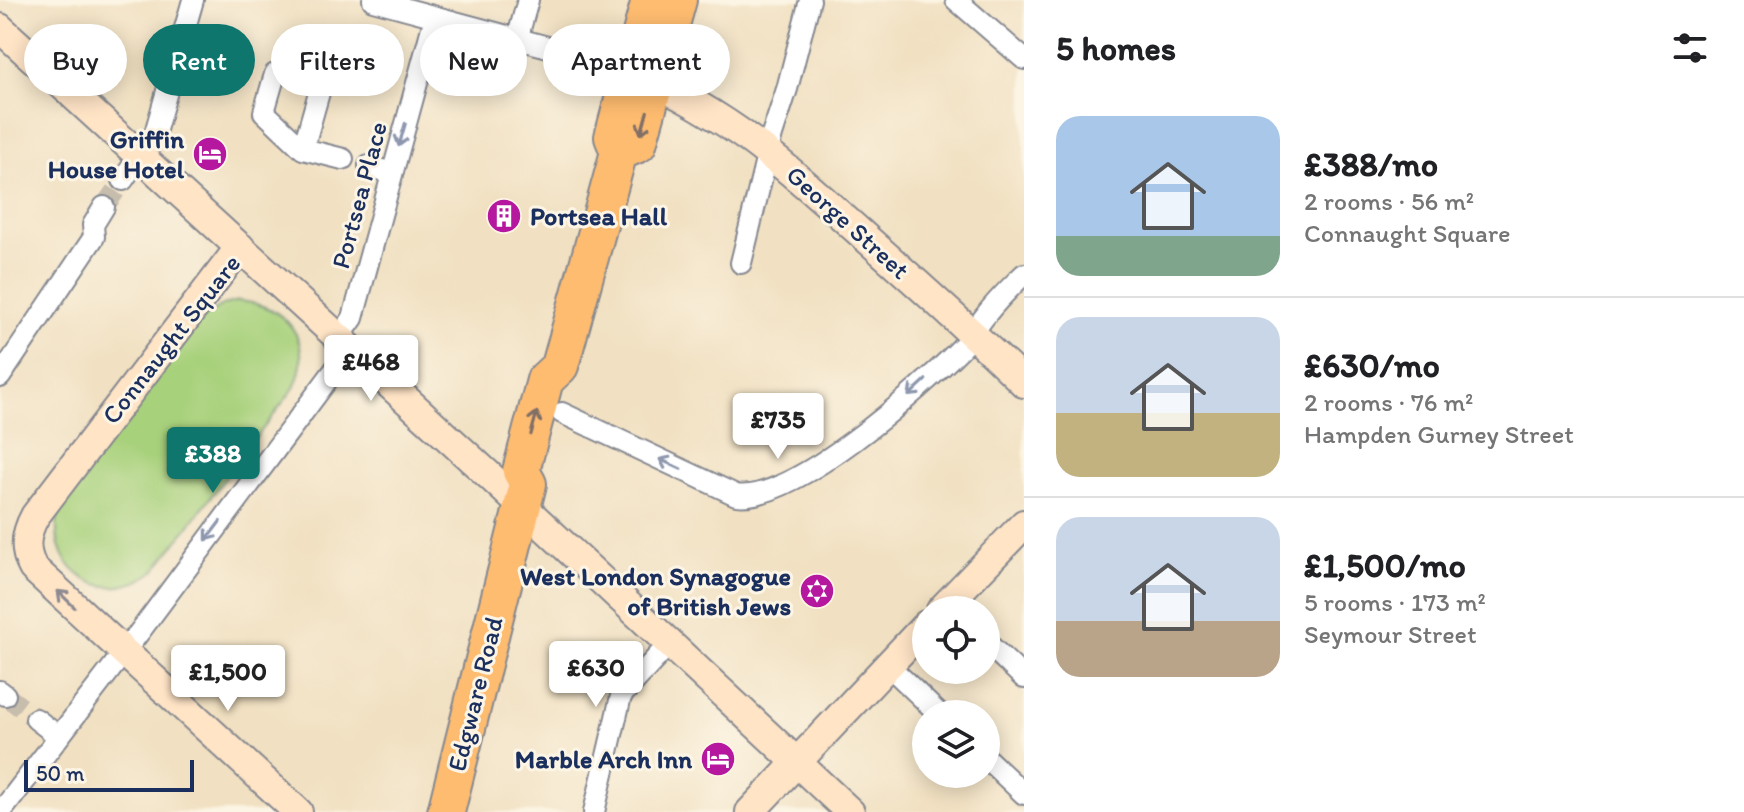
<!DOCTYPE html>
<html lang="en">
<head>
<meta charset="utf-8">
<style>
	:root { --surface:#fff; --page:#f2f2f2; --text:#202124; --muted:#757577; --line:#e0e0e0; --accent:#0f766e }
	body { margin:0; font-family:Itim,sans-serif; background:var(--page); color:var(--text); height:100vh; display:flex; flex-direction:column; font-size:30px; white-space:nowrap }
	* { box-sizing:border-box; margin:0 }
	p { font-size:26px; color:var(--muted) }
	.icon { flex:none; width:44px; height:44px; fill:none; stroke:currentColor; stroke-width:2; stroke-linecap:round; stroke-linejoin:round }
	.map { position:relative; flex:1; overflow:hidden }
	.sheet { display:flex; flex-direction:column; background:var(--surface); width:720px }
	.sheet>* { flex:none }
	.guide { position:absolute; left:24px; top:24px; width:760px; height:72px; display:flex; gap:16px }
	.buttons { position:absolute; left:912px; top:596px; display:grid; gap:16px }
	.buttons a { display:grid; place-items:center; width:88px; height:88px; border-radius:50%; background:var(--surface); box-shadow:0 4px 20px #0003; font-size:40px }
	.scale { position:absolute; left:24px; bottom:20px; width:170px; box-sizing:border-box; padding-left:8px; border:4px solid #1b2f5e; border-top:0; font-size:22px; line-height:28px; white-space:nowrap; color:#1b2f5e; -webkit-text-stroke:6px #fcf5e5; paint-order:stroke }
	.price { position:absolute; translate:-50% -68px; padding:0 18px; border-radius:8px; background:#fff; color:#222; font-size:26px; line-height:52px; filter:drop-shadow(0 2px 4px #0008) }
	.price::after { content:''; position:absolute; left:50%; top:48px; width:24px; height:18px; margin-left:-12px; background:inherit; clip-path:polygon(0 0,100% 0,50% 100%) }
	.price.active { background:var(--accent); color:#fff }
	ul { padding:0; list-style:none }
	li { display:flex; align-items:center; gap:24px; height:200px; padding:0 32px }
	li+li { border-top:2px solid var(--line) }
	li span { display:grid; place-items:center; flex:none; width:224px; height:160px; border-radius:24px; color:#555 }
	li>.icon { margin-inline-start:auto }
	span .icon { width:96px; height:96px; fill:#fffc; stroke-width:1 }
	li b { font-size:34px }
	h2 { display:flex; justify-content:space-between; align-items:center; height:96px; padding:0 32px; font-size:34px }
	.pill { padding:0 28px; border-radius:36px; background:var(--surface); box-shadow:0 4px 20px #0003; font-size:28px; line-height:72px }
	.pill.active { background:var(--accent); color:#fff }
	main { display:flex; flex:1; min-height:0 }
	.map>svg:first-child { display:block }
	.green { fill:#a8d17c; stroke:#62806d; stroke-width:2 }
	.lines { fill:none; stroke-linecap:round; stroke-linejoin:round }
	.street-tunnel { stroke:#c6bdad; stroke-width:20; stroke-dasharray:20 10; stroke-linecap:butt }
	.street-casing { stroke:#868890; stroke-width:24 }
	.secondary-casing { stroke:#868890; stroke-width:32 }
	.highway-casing { stroke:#868890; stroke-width:40 }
	.street { stroke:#fff; stroke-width:20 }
	.secondary { stroke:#ffe4c6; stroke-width:28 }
	.highway { stroke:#febc70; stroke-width:36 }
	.oneway { stroke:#816e66 }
	.oneway2 { stroke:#8d97ae }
	.oneway3 { stroke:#8d8a92 }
	.labels { text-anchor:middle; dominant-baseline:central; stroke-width:6; stroke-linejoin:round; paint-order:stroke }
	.poi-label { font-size:26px; font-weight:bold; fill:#1b2f5e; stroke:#fcf5e5; text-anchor:end }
	.street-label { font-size:26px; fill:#1b2f5e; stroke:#fcf5e5 }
</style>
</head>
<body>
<main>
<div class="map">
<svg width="1024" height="812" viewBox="0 0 1024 812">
	<rect width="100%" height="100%" fill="#fcf5e5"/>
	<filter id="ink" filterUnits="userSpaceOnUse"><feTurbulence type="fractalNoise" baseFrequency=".0125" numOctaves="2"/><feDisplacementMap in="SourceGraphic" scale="16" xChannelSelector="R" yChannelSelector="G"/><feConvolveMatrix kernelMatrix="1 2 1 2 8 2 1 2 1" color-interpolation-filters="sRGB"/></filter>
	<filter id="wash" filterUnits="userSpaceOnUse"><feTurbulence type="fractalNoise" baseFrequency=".006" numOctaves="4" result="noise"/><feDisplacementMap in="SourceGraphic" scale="32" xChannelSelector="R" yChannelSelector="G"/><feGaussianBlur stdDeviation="1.8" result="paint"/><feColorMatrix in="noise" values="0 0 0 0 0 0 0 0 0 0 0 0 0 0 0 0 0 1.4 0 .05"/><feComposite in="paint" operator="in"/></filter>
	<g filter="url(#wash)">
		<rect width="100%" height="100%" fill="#f1e0c1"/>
		<!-- green -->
		<path class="green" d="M238 301C286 304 316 341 294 388L155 570C104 613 38 565 62 503L202 319 223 305Z"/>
	</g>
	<g filter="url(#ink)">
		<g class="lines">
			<!-- street-tunnel -->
			<path class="street-tunnel" d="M104 207 123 180
				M5 695 36 719"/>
			<!-- street casing -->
			<g class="street-casing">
				<path id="street" d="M373 0 589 58 631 72
					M956 0 1024 59
					M517 40 528 0
					M275 74 264 112 303 149 343 159
					M303 149 320 89
					M369 166 391 173
					M123 180 155 133 193 0
					M741 263 772 135 787 89 810 0
					M339 338 353 318 435 17
					M0 377 94 237 93 225 104 207
					M562 413 736 495C792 504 920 389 960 349 970 339 977 326 986 315 997 300 1011 287 1024 274
					M986 642 1024 678
					M888 665 939 714
					M0 691 5 695
					M36 719 58 736
					M986 758 1024 794
					M1 812 141 630 351 348
					M594 812 621 696 670 643"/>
			</g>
			<!-- secondary casing -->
			<g class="secondary-casing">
				<path id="secondary" d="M0 28 492 478 850 812
					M639 76C733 116 792 172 866 238 920 286 973 333 1024 383
					M240 247 35 516C25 534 23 550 33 568L298 812
					M941 610 1024 524
					M750 812 926 625"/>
			</g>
			<!-- highway casing -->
			<g class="highway-casing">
				<path id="highway" d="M619 152 638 144 678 0
					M446 812 528 484 521 471 545 380 560 366 619 152 613 137 650 0"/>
			</g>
			<!-- street -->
			<use href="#street" class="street"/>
			<!-- secondary -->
			<use href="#secondary" class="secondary"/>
			<!-- highway -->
			<use href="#highway" class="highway"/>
		</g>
		<!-- one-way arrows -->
		<defs><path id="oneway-shaft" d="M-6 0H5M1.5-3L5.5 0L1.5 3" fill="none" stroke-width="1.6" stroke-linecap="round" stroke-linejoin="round" transform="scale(2)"/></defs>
		<g class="oneway">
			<use href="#oneway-shaft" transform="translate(644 123) rotate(106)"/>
			<use href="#oneway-shaft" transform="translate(534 423) rotate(-75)"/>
		</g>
		<g class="oneway2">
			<use href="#oneway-shaft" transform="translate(402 135) rotate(106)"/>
			<use href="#oneway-shaft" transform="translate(917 388) rotate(137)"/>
			<use href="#oneway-shaft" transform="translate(670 464) rotate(-155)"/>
			<use href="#oneway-shaft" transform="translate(213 531) rotate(127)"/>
		</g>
		<use class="oneway3" href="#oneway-shaft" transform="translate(66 599) rotate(-136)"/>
	</g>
	<!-- icons -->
	<defs>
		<g id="hotel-disc" transform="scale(1.8)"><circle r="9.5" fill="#b5179e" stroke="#fcf5e5"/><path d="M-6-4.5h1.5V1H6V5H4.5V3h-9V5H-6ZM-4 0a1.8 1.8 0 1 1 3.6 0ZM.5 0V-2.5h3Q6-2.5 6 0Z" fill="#fff"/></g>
		<g id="building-disc" transform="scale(1.8)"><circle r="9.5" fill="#b5179e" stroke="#fcf5e5"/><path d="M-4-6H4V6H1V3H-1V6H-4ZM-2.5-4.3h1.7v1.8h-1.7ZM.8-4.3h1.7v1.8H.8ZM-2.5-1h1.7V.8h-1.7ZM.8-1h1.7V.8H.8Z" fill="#fff"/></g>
		<g id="synagogue-disc" transform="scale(1.8)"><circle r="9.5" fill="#b5179e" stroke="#fcf5e5"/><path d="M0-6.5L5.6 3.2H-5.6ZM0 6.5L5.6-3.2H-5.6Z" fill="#fff"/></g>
	</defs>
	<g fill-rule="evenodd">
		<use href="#hotel-disc" x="210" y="154"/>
		<use href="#building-disc" x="504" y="216"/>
		<use href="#synagogue-disc" x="817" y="591"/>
		<use href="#hotel-disc" x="718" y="759"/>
	</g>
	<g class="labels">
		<!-- poi labels -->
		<g class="poi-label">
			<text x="184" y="139">Griffin<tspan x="184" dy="30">House Hotel</tspan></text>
			<text x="530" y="216" text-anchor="start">Portsea Hall</text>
			<text x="791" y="576">West London Synagogue<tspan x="791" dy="30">of British Jews</tspan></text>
			<text x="692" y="759">Marble Arch Inn</text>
		</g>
		<!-- street labels -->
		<g class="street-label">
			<text transform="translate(359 195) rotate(-75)">Portsea Place</text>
			<text transform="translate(848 222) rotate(42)">George Street</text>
			<text transform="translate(171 339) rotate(-52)">Connaught Square</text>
			<text transform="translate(475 694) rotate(-76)">Edgware Road</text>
		</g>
	</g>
</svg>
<div class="buttons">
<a><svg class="icon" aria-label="locate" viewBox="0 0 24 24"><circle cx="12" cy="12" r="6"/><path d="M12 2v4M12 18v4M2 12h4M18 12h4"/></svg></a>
<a><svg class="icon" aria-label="layers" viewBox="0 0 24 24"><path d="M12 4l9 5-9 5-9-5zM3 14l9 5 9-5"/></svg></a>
</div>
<div class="scale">50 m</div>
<b class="price" style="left:371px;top:403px">£468</b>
<b class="price" style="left:778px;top:461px">£735</b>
<b class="price active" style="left:213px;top:495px">£388</b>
<b class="price" style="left:596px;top:709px">£630</b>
<b class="price" style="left:228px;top:713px">£1,500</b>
<div class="guide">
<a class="pill">Buy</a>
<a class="pill active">Rent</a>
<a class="pill">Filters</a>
<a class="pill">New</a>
<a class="pill">Apartment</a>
</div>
</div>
<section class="sheet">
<h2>5 homes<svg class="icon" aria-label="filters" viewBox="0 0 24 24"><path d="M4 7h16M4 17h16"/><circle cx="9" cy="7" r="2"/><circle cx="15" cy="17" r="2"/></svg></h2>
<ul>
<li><span style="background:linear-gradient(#a9c7e8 75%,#7fa58c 0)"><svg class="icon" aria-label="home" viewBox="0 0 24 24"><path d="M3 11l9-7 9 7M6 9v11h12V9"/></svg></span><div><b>£388/mo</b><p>2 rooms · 56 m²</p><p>Connaught Square</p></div></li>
<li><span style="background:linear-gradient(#c9d6e8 60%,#c2b280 0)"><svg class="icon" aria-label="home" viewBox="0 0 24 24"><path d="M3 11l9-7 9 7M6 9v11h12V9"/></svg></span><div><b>£630/mo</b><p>2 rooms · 76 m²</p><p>Hampden Gurney Street</p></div></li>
<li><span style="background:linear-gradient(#c9d6e8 65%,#b9a48a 0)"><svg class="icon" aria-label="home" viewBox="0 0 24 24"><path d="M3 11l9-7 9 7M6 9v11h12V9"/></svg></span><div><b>£1,500/mo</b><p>5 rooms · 173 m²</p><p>Seymour Street</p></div></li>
</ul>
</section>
</main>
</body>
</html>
